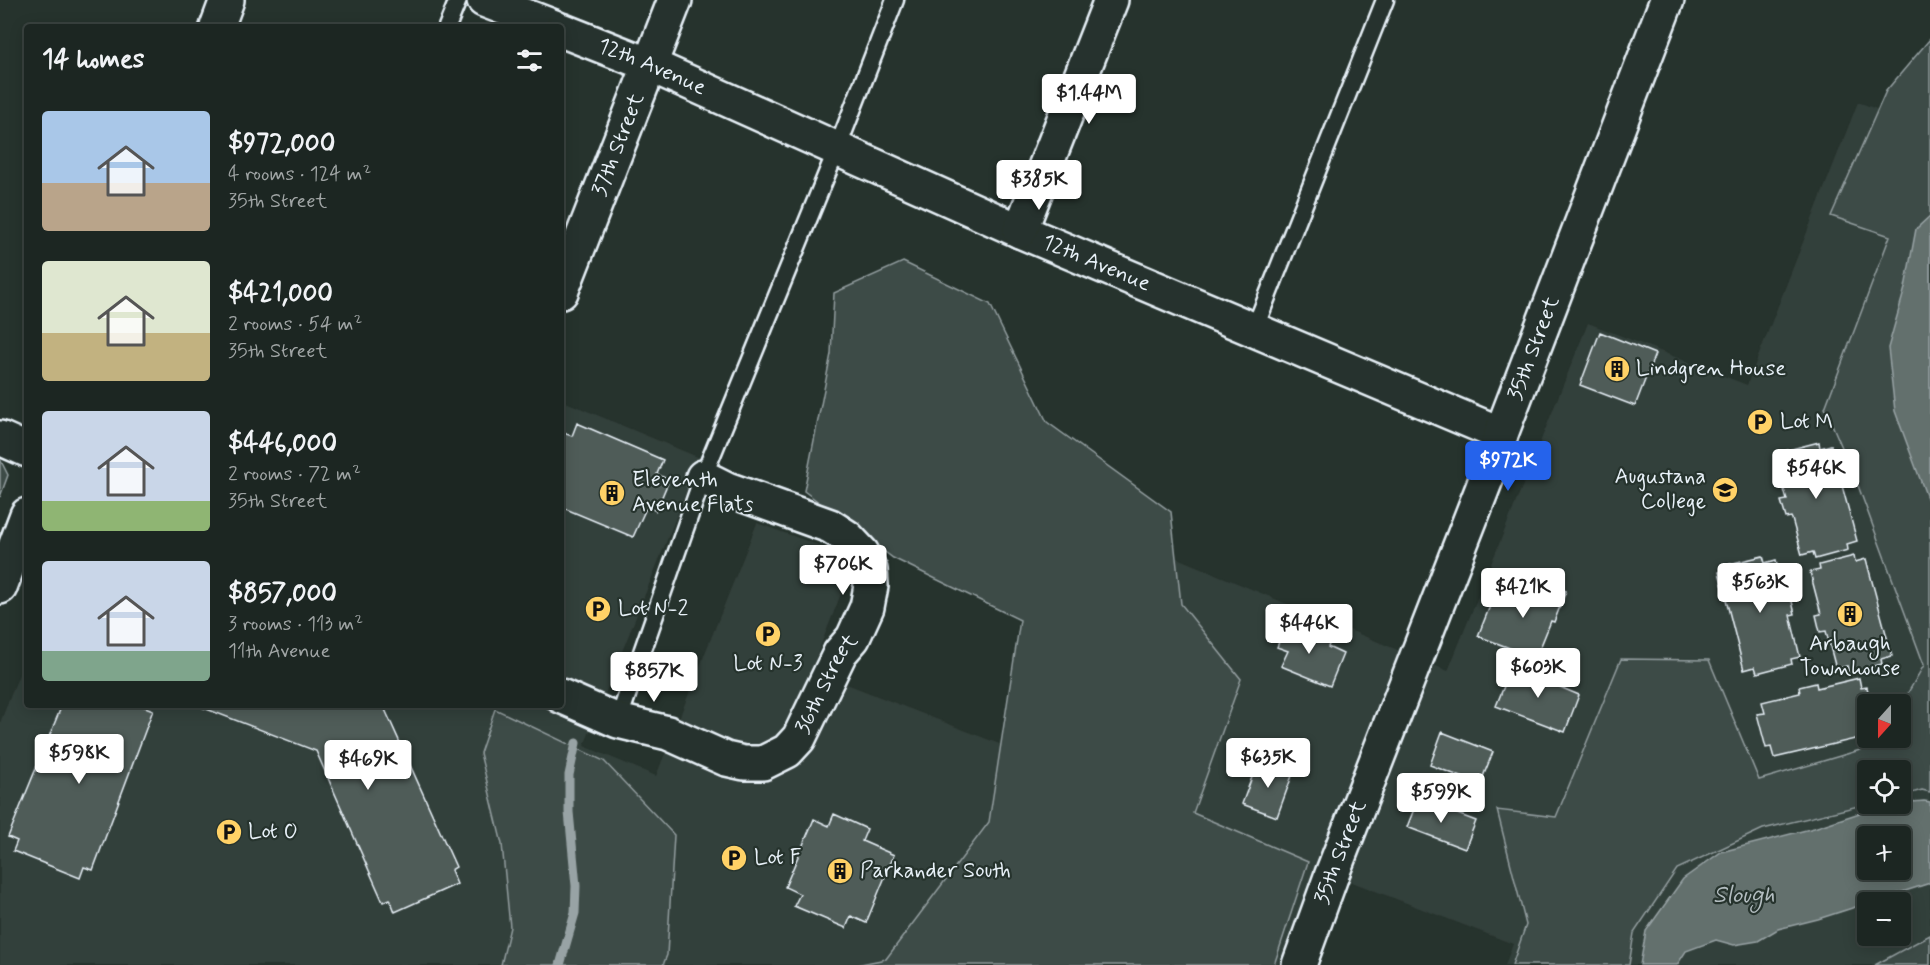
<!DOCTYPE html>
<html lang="en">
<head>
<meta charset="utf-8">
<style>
	:root { --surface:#1c2622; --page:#252e2a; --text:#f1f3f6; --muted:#a0a5a5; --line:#3a4340; --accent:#2563eb }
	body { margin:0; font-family:Mynerve,sans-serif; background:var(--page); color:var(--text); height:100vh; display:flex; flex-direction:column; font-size:22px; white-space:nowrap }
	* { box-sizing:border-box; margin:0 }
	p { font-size:20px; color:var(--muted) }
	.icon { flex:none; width:33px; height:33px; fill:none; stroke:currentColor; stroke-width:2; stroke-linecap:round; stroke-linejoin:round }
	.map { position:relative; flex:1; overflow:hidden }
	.sheet { position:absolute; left:24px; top:24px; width:540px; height:684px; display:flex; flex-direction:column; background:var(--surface); border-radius:6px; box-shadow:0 3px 15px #0003,0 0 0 2px var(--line) }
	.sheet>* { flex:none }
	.needle { width:39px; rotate:201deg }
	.controls { position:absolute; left:1857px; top:694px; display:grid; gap:12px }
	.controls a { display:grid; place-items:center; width:54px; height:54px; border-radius:6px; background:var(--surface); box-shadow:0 3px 15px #0003,0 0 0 2px var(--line); font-size:30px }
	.price { position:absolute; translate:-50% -51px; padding:0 14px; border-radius:6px; background:#fff; color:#222; font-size:20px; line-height:39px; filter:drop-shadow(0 2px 3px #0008) }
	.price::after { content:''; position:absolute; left:50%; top:36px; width:18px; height:14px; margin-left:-9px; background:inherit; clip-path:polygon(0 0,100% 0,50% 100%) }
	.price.on { background:var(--accent); color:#fff }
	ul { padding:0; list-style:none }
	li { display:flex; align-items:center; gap:18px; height:150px; padding:0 18px }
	li span { display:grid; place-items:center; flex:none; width:168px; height:120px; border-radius:6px; color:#555 }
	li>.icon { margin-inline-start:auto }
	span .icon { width:72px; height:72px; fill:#fffc; stroke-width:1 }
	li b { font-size:26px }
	h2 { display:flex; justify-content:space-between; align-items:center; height:72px; padding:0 18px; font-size:26px }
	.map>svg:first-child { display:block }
	.built { fill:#333f3a; fill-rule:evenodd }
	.green { fill:#3e4b47; stroke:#939ea0; stroke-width:1.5 }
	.water { fill:#636f6d; stroke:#98a3a5; stroke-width:1.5; fill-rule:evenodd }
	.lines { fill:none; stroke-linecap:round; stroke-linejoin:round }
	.stream { stroke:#98a3a5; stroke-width:9 }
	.building { fill:#505c59; stroke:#e8f1f8; stroke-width:1.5 }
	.lane-casing { stroke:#e8f1f8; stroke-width:21 }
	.street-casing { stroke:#e8f1f8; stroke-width:38 }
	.secondary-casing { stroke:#e8f1f8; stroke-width:38 }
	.lane { stroke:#26332d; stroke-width:16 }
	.street { stroke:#26332d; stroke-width:33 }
	.secondary { stroke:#26332d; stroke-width:33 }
	.labels { text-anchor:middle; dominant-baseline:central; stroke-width:4.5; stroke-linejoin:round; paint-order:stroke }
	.street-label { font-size:22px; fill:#e8f1f8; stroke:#26332d }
	.poi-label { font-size:22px; fill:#e8f1f8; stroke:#26332d; text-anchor:start }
	.water-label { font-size:24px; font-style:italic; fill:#b3bdc0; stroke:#26332d }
</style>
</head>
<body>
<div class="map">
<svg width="1930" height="965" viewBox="0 0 1930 965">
	<rect width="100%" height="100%" fill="#26332d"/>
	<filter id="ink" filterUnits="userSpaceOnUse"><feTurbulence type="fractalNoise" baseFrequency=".0167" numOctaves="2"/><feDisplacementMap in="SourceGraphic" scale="12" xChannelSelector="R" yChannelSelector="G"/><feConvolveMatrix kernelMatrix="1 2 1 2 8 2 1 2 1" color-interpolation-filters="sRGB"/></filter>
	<g filter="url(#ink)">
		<!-- built -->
		<path class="built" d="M1930 49V965H1505L1513 944 1318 869 1283 965H0V723L27 654V705H561V400L700 458 584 746 656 776 757 523 826 548 848 576 811 670 1048 763 1136 541 1448 671 1588 323 1747 385 1858 102 1903 119ZM1868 705H1900V738H1868ZM1868 771H1900V804H1868ZM1868 837H1900V870H1868ZM1868 903H1900V936H1868Z"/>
		<!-- green -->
		<path class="green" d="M1930 39V792L1922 790 1901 796 1900 771H1868L1867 804 1763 829 1677 869 1634 933 1629 965H1512L1526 925 1497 810 1556 817 1621 659 1709 660 1759 780 1877 745 1881 738H1900L1901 705 1924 665 1856 480 1825 408 1890 236 1831 216 1886 91Z
			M903 262 990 304 1047 422 1171 512 1181 604 1241 679 1193 813 1308 862 1274 965H856L886 959 989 822 1020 620 893 558 804 491 831 354 834 293Z
			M0 459 8 475 0 497Z
			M495 709 604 761 674 835 667 955 663 965H501L510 927 502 844 480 753Z
			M1930 935V965H1875Z"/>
		<!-- water -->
		<path class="water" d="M1930 216V506L1895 411 1888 348 1905 288 1916 229Z
			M1924 801 1930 802V882L1927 884 1818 919 1778 929 1758 941 1734 945 1716 940 1686 951 1677 965H1640L1646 931 1683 879 1721 852 1814 828 1887 804ZM1868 837H1900V870H1868Z"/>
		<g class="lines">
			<!-- stream -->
			<path class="stream" d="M560 965 575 913 576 886 569 812V775L576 743"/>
		</g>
		<!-- building -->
		<path class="building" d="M1600 332 1655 354 1635 406 1580 385Z
			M577 423 663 460 657 474 669 480 656 511 647 506 633 537 561 507V432L572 436Z
			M1819 442 1820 448 1831 445 1857 541 1847 544 1848 550 1815 559 1813 552 1802 555 1792 519 1791 517 1786 518 1781 501 1787 500 1775 458 1785 456 1784 451Z
			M1763 556 1765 563 1776 560 1785 598 1791 597 1795 614 1790 615 1800 657 1791 659 1792 664 1757 673 1755 667 1744 670 1719 572 1731 570 1729 564Z
			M1854 556 1855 562 1866 559 1892 656 1881 659 1882 664 1849 673 1847 666 1836 669 1826 631 1820 632 1816 615 1821 614 1810 572 1820 570 1819 565Z
			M1532 578 1566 591 1554 622 1551 621 1536 658 1478 636 1494 596 1521 606Z
			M1286 624 1330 642 1328 647 1343 654 1330 686 1281 666 1288 651 1277 647Z
			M1511 669 1536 679 1539 672 1562 681 1560 687 1579 695 1565 732 1496 706Z
			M1859 678 1861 688 1867 687 1871 705H1868V736L1774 758 1771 747 1766 748 1757 714 1765 713 1762 702 1800 693 1799 687 1816 683 1817 688Z
			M62 705H140L153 710 93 870 84 867 80 878 13 851 17 841 8 837Z
			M196 705H383L456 867 451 870 457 884 395 912 390 899 383 902 316 751Z
			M1442 732 1493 752 1480 784 1430 765Z
			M1258 761 1293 773 1277 817 1242 804Z
			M1418 799 1476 821 1465 849 1407 827Z
			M834 814 867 829 862 841 894 855 866 923 851 916 846 928 794 906 800 894 785 887 814 819 829 826Z"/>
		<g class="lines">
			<!-- lane casing -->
			<g class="lane-casing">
				<path id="lane" d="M447 27 458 0
					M1254 330 1385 0
					M618 721 703 477 837 149 895 0"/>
			</g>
			<!-- street casing -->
			<g class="street-casing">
				<g id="street">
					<path d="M484 0 554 27"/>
					<path id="s1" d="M561 30 650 65 1020 231 1501 434"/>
					<path d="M1020 231 1111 0"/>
					<path id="s2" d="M561 292 675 0"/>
					<path d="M0 438 27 450"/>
					<path id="s3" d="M561 696 618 721 668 733 726 759 744 763H763L787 751 799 738 840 653 853 638 867 607 871 586 870 570 862 553 847 537 830 526 727 489 703 477"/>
					<path id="s4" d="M1299 965 1332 874 1490 469 1501 434 1667 0"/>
				</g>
			</g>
			<!-- secondary casing -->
			<g class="secondary-casing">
				<path id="secondary" d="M217 27 227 0
					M0 587 27 515"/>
			</g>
			<!-- lane -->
			<use href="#lane" class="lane"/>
			<!-- street -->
			<use href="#street" class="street"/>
			<!-- secondary -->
			<use href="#secondary" class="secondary"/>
		</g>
	</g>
	<!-- icons -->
	<defs>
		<g id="building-disc" transform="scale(1.35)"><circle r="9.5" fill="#ffd166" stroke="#26332d"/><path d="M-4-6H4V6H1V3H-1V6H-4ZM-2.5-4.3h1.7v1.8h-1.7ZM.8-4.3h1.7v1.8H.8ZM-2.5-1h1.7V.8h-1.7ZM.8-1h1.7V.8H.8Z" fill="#111"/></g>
		<g id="parking-disc" transform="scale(1.35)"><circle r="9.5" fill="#ffd166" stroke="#26332d"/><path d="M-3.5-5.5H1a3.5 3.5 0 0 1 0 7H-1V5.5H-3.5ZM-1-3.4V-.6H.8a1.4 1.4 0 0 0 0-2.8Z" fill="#111"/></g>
		<g id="university-disc" transform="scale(1.35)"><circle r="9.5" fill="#ffd166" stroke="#26332d"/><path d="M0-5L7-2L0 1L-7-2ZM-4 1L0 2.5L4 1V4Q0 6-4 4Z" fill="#111"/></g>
	</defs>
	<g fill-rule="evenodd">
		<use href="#building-disc" x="1617" y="369"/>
		<use href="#parking-disc" x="1760" y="422"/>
		<use href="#university-disc" x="1725" y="490"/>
		<use href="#building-disc" x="612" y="493"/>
		<use href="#parking-disc" x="598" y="609"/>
		<use href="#building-disc" x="1850" y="614"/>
		<use href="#parking-disc" x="768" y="634"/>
		<use href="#parking-disc" x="229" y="832"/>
		<use href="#parking-disc" x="734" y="858"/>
		<use href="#building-disc" x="840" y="871"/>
	</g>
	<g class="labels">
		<!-- street labels -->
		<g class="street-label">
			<text stroke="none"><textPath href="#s1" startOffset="98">12th Avenue</textPath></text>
			<text stroke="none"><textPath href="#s2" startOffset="158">37th Street</textPath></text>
			<text stroke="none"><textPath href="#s1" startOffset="584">12th Avenue</textPath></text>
			<text stroke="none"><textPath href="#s4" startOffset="660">35th Street</textPath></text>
			<text stroke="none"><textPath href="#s3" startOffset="320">36th Street</textPath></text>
			<text stroke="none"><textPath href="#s4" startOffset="120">35th Street</textPath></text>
		</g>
		<!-- poi labels -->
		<g class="poi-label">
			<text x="1636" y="369">Lindgren House</text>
			<text x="1780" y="422">Lot M</text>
			<text x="1706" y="477" text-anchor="end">Augustana<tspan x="1706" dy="25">College</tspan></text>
			<text x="632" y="480">Eleventh<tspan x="632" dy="25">Avenue Flats</tspan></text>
			<text x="618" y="609">Lot N-2</text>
			<text x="1850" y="644" text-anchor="middle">Arbaugh<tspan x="1850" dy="25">Townhouse</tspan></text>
			<text x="768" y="664" text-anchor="middle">Lot N-3</text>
			<text x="248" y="832">Lot O</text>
			<text x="754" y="858">Lot F</text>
			<text x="860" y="871">Parkander South</text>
		</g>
		<!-- water labels -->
		<g class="water-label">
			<text x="1744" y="895">Slough</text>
		</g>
	</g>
</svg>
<div class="controls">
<a><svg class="needle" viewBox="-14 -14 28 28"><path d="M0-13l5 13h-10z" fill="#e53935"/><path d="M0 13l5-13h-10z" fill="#a0a5a5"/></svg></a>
<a><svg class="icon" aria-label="locate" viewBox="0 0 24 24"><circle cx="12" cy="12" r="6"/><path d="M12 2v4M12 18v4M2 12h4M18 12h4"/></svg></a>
<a>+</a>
<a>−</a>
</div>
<b class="price" style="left:1089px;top:125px">$1.44M</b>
<b class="price" style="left:1039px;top:211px">$385K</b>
<b class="price on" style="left:1508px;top:492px">$972K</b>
<b class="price" style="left:1816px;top:500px">$546K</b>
<b class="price" style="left:843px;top:596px">$706K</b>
<b class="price" style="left:1760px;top:614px">$563K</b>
<b class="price" style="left:1523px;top:619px">$421K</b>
<b class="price" style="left:1309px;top:655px">$446K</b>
<b class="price" style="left:1538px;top:699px">$603K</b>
<b class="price" style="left:654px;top:703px">$857K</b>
<b class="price" style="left:79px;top:785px">$598K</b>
<b class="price" style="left:1268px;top:789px">$635K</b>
<b class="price" style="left:368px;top:791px">$469K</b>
<b class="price" style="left:1441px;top:824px">$599K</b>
<section class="sheet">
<h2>14 homes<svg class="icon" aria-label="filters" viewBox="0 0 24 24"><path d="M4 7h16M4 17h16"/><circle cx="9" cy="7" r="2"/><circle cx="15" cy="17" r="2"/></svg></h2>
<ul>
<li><span style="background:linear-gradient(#a9c7e8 60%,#b9a48a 0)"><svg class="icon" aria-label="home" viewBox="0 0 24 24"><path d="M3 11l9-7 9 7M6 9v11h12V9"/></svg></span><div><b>$972,000</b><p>4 rooms · 124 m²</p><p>35th Street</p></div></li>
<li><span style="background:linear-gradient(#dfe7d0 60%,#c2b280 0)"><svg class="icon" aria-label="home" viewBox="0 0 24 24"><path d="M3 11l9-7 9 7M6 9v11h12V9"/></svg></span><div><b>$421,000</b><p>2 rooms · 54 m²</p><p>35th Street</p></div></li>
<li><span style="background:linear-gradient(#c9d6e8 75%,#8fb573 0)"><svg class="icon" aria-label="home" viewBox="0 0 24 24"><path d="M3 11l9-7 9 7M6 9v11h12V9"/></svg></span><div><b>$446,000</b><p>2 rooms · 72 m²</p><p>35th Street</p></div></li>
<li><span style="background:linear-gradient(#c9d6e8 75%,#7fa58c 0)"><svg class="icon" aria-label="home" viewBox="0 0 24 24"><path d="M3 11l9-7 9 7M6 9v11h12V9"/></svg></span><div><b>$857,000</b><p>3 rooms · 113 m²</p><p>11th Avenue</p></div></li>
</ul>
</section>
</div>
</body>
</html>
